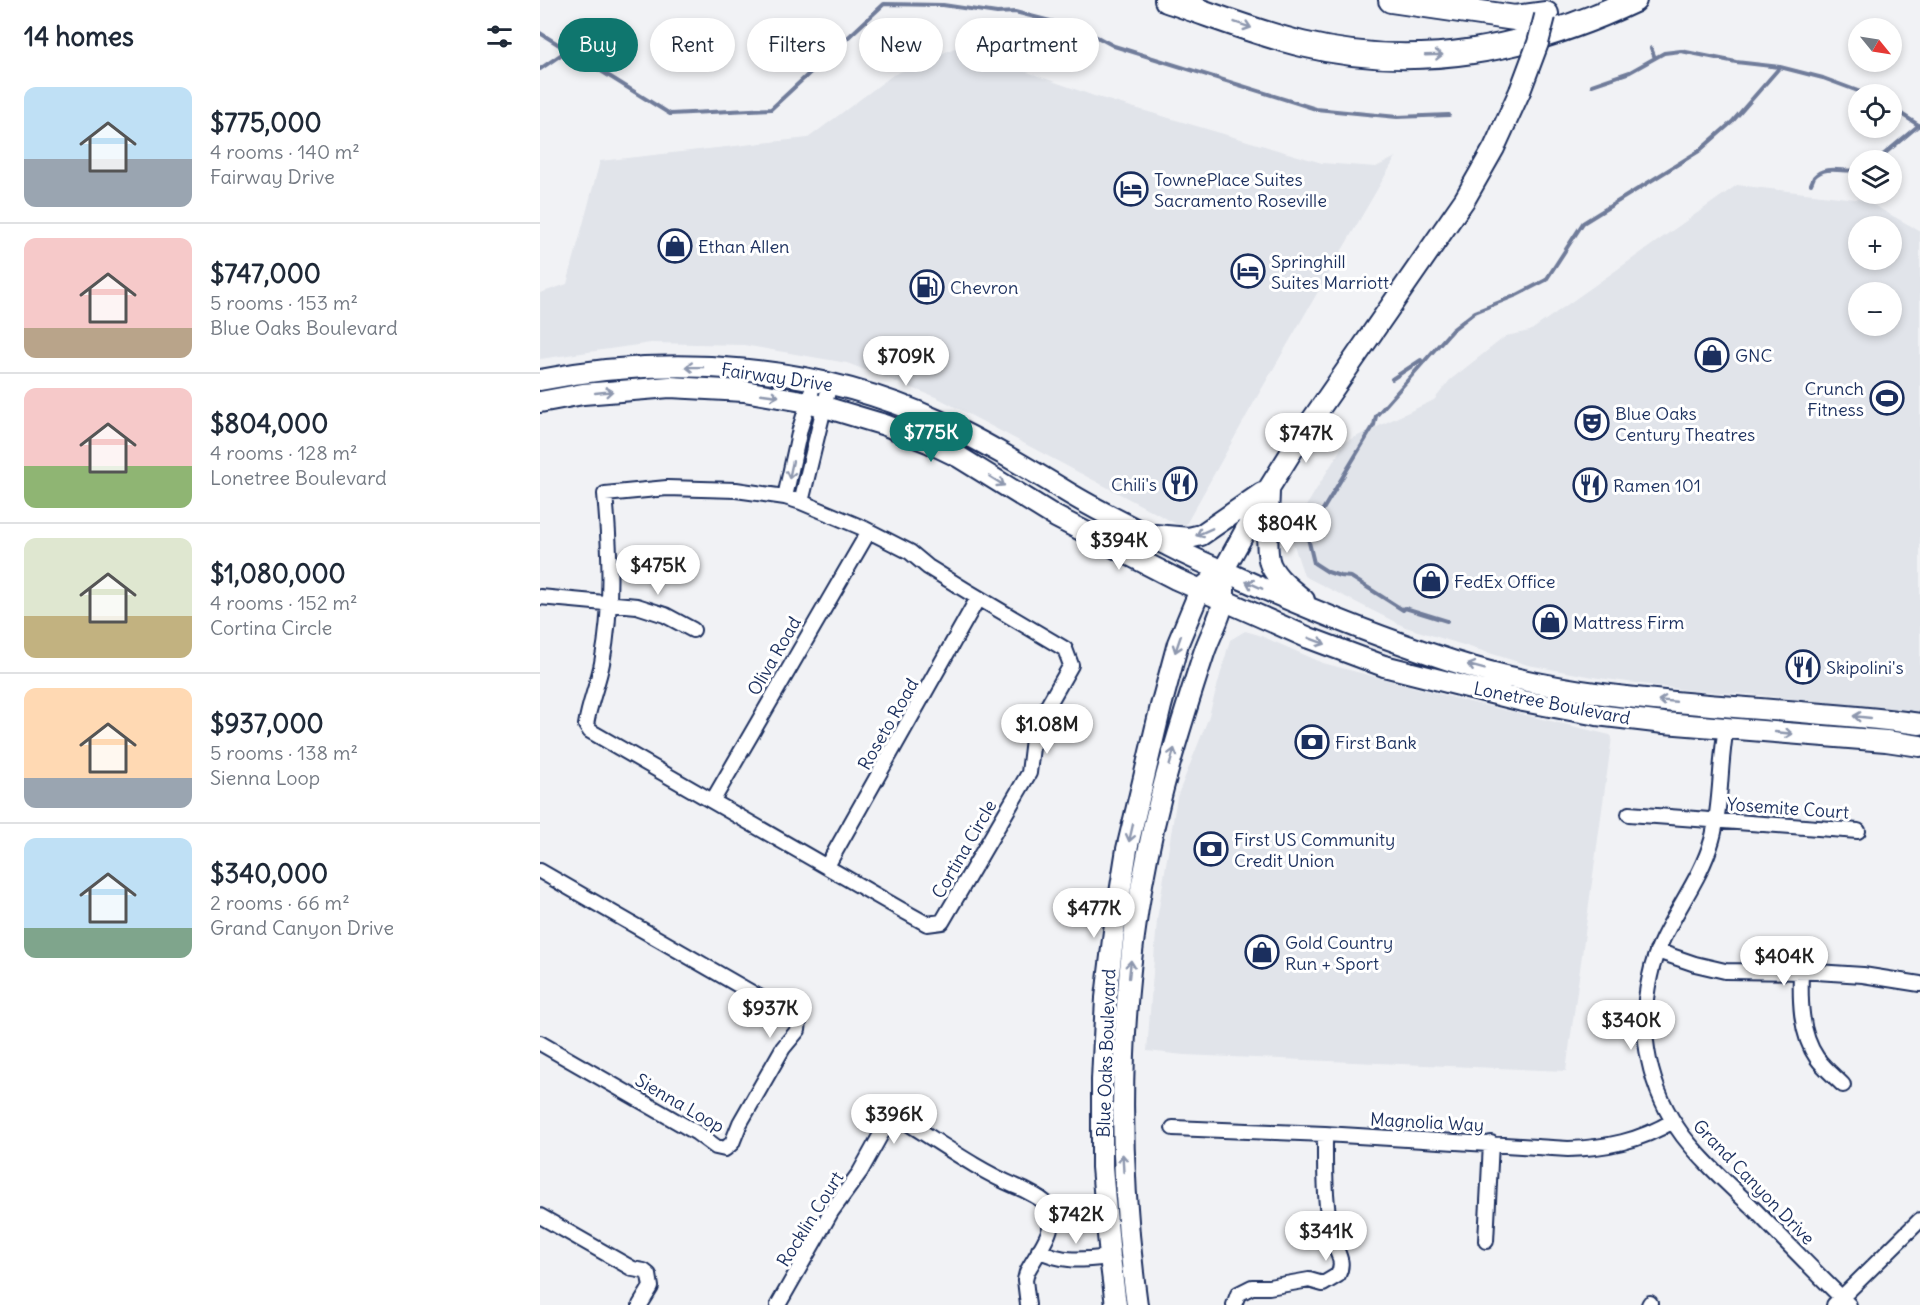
<!DOCTYPE html>
<html lang="en">
<head>
<meta charset="utf-8">
<style>
	:root { --surface:#fff; --page:#f6f6f7; --text:#1f2937; --muted:#747a83; --line:#e0e1e3; --accent:#0f766e }
	body { margin:0; font-family:Delius,sans-serif; background:var(--page); color:var(--text); height:100vh; display:flex; flex-direction:column; font-size:22px; white-space:nowrap }
	* { box-sizing:border-box; margin:0 }
	p { font-size:20px; color:var(--muted) }
	.icon { flex:none; width:33px; height:33px; fill:none; stroke:currentColor; stroke-width:2; stroke-linecap:round; stroke-linejoin:round }
	.map { position:relative; flex:1; overflow:hidden }
	.panel { display:flex; flex-direction:column; background:var(--surface); width:540px }
	.panel>* { flex:none }
	.hud { position:absolute; left:18px; top:18px; width:570px; height:54px; display:flex; gap:12px }
	.needle { width:39px; rotate:120deg }
	.buttons { position:absolute; left:1308px; top:18px; display:grid; gap:12px }
	.buttons a { display:grid; place-items:center; width:54px; height:54px; border-radius:50%; background:var(--surface); box-shadow:0 3px 9px #0003; font-size:30px }
	.price { position:absolute; translate:-50% -51px; padding:0 14px; border-radius:21px; background:#fff; color:#222; font-size:20px; line-height:39px; filter:drop-shadow(0 2px 3px #0008) }
	.price::after { content:''; position:absolute; left:50%; top:36px; width:18px; height:14px; margin-left:-9px; background:inherit; clip-path:polygon(0 0,100% 0,50% 100%) }
	.price.on { background:var(--accent); color:#fff }
	ul { padding:0; list-style:none }
	li { display:flex; align-items:center; gap:18px; height:150px; padding:0 24px }
	li+li { border-top:2px solid var(--line) }
	li span { display:grid; place-items:center; flex:none; width:168px; height:120px; border-radius:12px; color:#555 }
	li>.icon { margin-inline-start:auto }
	span .icon { width:72px; height:72px; fill:#fffc; stroke-width:1 }
	li b { font-size:26px }
	h2 { display:flex; justify-content:space-between; align-items:center; height:72px; padding:0 24px; font-size:26px }
	.pill { padding:0 21px; border-radius:27px; background:var(--surface); box-shadow:0 3px 9px #0003; font-size:21px; line-height:54px }
	.pill.on { background:var(--accent); color:#fff }
	main { display:flex; flex:1; min-height:0 }
	.map>svg:first-child { display:block }
	.built { fill:#e1e4ea; fill-rule:evenodd }
	.lines { fill:none; stroke-linecap:round; stroke-linejoin:round }
	.stream { stroke:#707c9a; stroke-width:4 }
	.street-casing { stroke:#1b2f5e; stroke-width:18 }
	.secondary-casing { stroke:#1b2f5e; stroke-width:24 }
	.highway-casing { stroke:#1b2f5e; stroke-width:28 }
	.street { stroke:#fff; stroke-width:14 }
	.secondary { stroke:#fff; stroke-width:20 }
	.highway { stroke:#fff; stroke-width:24 }
	.secondary-bridge-casing { stroke:#1b2f5e; stroke-width:24; stroke-linecap:butt }
	.secondary-bridge { stroke:#fff; stroke-width:20 }
	.oneway { stroke:#8d97ae }
	.labels { text-anchor:middle; dominant-baseline:central; stroke-width:6; stroke-linejoin:round; paint-order:stroke }
	.poi-label { font-size:18px; fill:#1b2f5e; stroke:#fff; text-anchor:start }
	.street-label { font-size:18px; fill:#1b2f5e; stroke:#fff }
</style>
</head>
<body>
<main>
<section class="panel">
<h2>14 homes<svg class="icon" aria-label="filters" viewBox="0 0 24 24"><path d="M4 7h16M4 17h16"/><circle cx="9" cy="7" r="2"/><circle cx="15" cy="17" r="2"/></svg></h2>
<ul>
<li><span style="background:linear-gradient(#bfe0f5 60%,#9aa5b1 0)"><svg class="icon" aria-label="home" viewBox="0 0 24 24"><path d="M3 11l9-7 9 7M6 9v11h12V9"/></svg></span><div><b>$775,000</b><p>4 rooms · 140 m²</p><p>Fairway Drive</p></div></li>
<li><span style="background:linear-gradient(#f6c9c9 75%,#b9a48a 0)"><svg class="icon" aria-label="home" viewBox="0 0 24 24"><path d="M3 11l9-7 9 7M6 9v11h12V9"/></svg></span><div><b>$747,000</b><p>5 rooms · 153 m²</p><p>Blue Oaks Boulevard</p></div></li>
<li><span style="background:linear-gradient(#f6c9c9 65%,#8fb573 0)"><svg class="icon" aria-label="home" viewBox="0 0 24 24"><path d="M3 11l9-7 9 7M6 9v11h12V9"/></svg></span><div><b>$804,000</b><p>4 rooms · 128 m²</p><p>Lonetree Boulevard</p></div></li>
<li><span style="background:linear-gradient(#dfe7d0 65%,#c2b280 0)"><svg class="icon" aria-label="home" viewBox="0 0 24 24"><path d="M3 11l9-7 9 7M6 9v11h12V9"/></svg></span><div><b>$1,080,000</b><p>4 rooms · 152 m²</p><p>Cortina Circle</p></div></li>
<li><span style="background:linear-gradient(#ffd9b3 75%,#9aa5b1 0)"><svg class="icon" aria-label="home" viewBox="0 0 24 24"><path d="M3 11l9-7 9 7M6 9v11h12V9"/></svg></span><div><b>$937,000</b><p>5 rooms · 138 m²</p><p>Sienna Loop</p></div></li>
<li><span style="background:linear-gradient(#bfe0f5 75%,#7fa58c 0)"><svg class="icon" aria-label="home" viewBox="0 0 24 24"><path d="M3 11l9-7 9 7M6 9v11h12V9"/></svg></span><div><b>$340,000</b><p>2 rooms · 66 m²</p><p>Grand Canyon Drive</p></div></li>
</ul>
</section>
<div class="map">
<svg width="1380" height="1305" viewBox="0 0 1380 1305">
	<rect width="100%" height="100%" fill="#f1f2f5"/>
	<filter id="ink" filterUnits="userSpaceOnUse"><feTurbulence type="fractalNoise" baseFrequency=".0167" numOctaves="2"/><feDisplacementMap in="SourceGraphic" scale="12" xChannelSelector="R" yChannelSelector="G"/><feConvolveMatrix kernelMatrix="1 2 1 2 8 2 1 2 1" color-interpolation-filters="sRGB"/></filter>
	<g filter="url(#ink)">
		<!-- built -->
		<path class="built" d="M417 47 554 96 782 163 836 167 856 157 717 397 644 528 398 398 307 363 204 345 111 343 0 359V293L27 284 60 161 268 138 353 75Z
			M1197 185 1324 200 1380 231V713L1218 695 1146 690 1059 678 988 665 865 627 764 576 750 533 805 442 894 400 910 380 966 336 990 331ZM1318 226H1352V260H1318ZM1318 292H1352V326H1318Z
			M705 631 719 635 783 663 930 702 1070 735 1072 737 1026 1071 644 1055 607 1051 617 920 637 797 668 719 690 640Z"/>
		<g class="lines">
			<!-- stream -->
			<path class="stream" d="M0 33 130 114 231 109 344 4 403 5 457 13 475 12 518 23 559 38 574 46 776 109 857 117 909 115
				M1111 48 1115 58
				M0 69 28 50
				M1052 85 1090 72 1124 53 1141 51 1196 62 1240 67 1283 78 1326 94
				M1352 108 1380 126
				M1337 160 1379 125
				M1271 184 1274 177C1286 164 1303 173 1318 170
				M852 379 881 360
				M907 621 865 608 863 610 811 577 800 576 788 572 774 563 768 538 770 531 834 425 836 416 912 330 935 312 977 295 1006 280 1043 223 1159 151 1192 122 1240 67"/>
			<!-- street casing -->
			<g class="street-casing">
				<path id="street" d="M127 488 196 490 245 497 261 502 323 528 370 552 388 567 427 591 525 649 531 665 494 730 489 773 402 922 387 924 360 909 50 731 46 725C49 704 58 684 62 663 73 607 70 550 65 494Z
					M245 497 260 429 275 380
					M261 502 290 383
					M0 597 97 606 125 615 153 630
					M1186 728C1179 765 1182 804 1172 840 1158 889 1120 926 1110 976 1097 1032 1109 1090 1143 1136 1163 1162 1189 1185 1213 1208 1244 1240 1276 1273 1309 1305
					M173 800 329 531
					M1089 814 1318 831
					M287 866 438 598
					M0 871 233 1005 253 1013 259 1020 258 1030 243 1048 200 1123 192 1143 185 1149 176 1147 157 1133 0 1043
					M1117 951 1155 964 1185 971 1276 972 1323 975 1380 984
					M1261 971C1260 999 1260 1034 1277 1058 1284 1068 1294 1076 1303 1085
					M633 1128 785 1134 1028 1149C1066 1148 1100 1141 1133 1121
					M0 1216 93 1269 104 1271 109 1275 111 1287 100 1305
					M946 1241 951 1143
					M499 1250C522 1263 544 1260 570 1257
					M238 1305 291 1212 320 1172 345 1127 355 1119 366 1122C402 1144 436 1169 475 1186 483 1189 506 1200 510 1208 518 1229 496 1254 487 1272L485 1280 488 1305
					M694 1305 698 1294 712 1287H729L769 1280 783 1284 798 1275C805 1261 797 1254 793 1240 784 1206 785 1169 785 1134
					M1109 1305 1110 1303
					M1294 1305 1380 1220"/>
			</g>
			<!-- secondary casing -->
			<g class="secondary-casing">
				<path id="secondary" d="M0 380C133 354 275 364 399 421 445 442 489 469 532 495 564 514 597 530 629 546 650 557 673 567 695 576 766 608 838 637 912 661 1063 710 1224 703 1380 724
					M0 402 43 394 130 387 204 391 268 402 345 425 388 442 419 457 516 517 636 579 769 638 844 666 983 701 1057 715 1124 723 1346 741 1380 746
					M729 490C729 507 724 553 731 566 738 580 752 590 764 600
					M615 535 649 538 661 535 722 493
					M576 1305 570 1257 562 1167V1080L566 998 574 931 587 849 621 706 638 643 660 590 683 571 729 488 767 427 925 199 954 148 980 91
					M597 1305C574 1136 578 966 620 800 632 751 648 702 664 653 671 632 685 611 684 589"/>
			</g>
			<!-- highway casing -->
			<g class="highway-casing">
				<path id="highway" d="M627 0C672 15 716 33 762 44 878 72 988 50 1094 0
					M851 0 975 18 1006 14"/>
			</g>
			<!-- street -->
			<use href="#street" class="street"/>
			<!-- secondary -->
			<use href="#secondary" class="secondary"/>
			<!-- highway -->
			<use href="#highway" class="highway"/>
			<!-- secondary-bridge casing -->
			<g class="secondary-bridge-casing">
				<path id="secondary-bridge" d="M980 91 998 43 1005 16"/>
			</g>
			<!-- secondary-bridge -->
			<use href="#secondary-bridge" class="secondary-bridge"/>
		</g>
		<!-- one-way arrows -->
		<defs><path id="oneway-shaft" d="M-6 0H5M1.5-3L5.5 0L1.5 3" fill="none" stroke-width="1.6" stroke-linecap="round" stroke-linejoin="round" transform="scale(1.5)"/></defs>
		<g class="oneway">
			<use href="#oneway-shaft" transform="translate(703 25) rotate(19)"/>
			<use href="#oneway-shaft" transform="translate(894 55) rotate(-2)"/>
			<use href="#oneway-shaft" transform="translate(154 367) rotate(-179)"/>
			<use href="#oneway-shaft" transform="translate(64 392) rotate(-6)"/>
			<use href="#oneway-shaft" transform="translate(230 395) rotate(8)"/>
			<use href="#oneway-shaft" transform="translate(251 470) rotate(102)"/>
			<use href="#oneway-shaft" transform="translate(457 481) rotate(32)"/>
			<use href="#oneway-shaft" transform="translate(664 532) rotate(156)"/>
			<use href="#oneway-shaft" transform="translate(714 585) rotate(-156)"/>
			<use href="#oneway-shaft" transform="translate(777 641) rotate(21)"/>
			<use href="#oneway-shaft" transform="translate(638 644) rotate(109)"/>
			<use href="#oneway-shaft" transform="translate(936 667) rotate(-165)"/>
			<use href="#oneway-shaft" transform="translate(1127 701) rotate(-175)"/>
			<use href="#oneway-shaft" transform="translate(1322 717) rotate(-174)"/>
			<use href="#oneway-shaft" transform="translate(1244 733) rotate(6)"/>
			<use href="#oneway-shaft" transform="translate(632 757) rotate(-74)"/>
			<use href="#oneway-shaft" transform="translate(591 833) rotate(103)"/>
			<use href="#oneway-shaft" transform="translate(590 969) rotate(-84)"/>
			<use href="#oneway-shaft" transform="translate(583 1163) rotate(-93)"/>
		</g>
	</g>
	<!-- icons -->
	<defs>
		<g id="hotel-ring" transform="scale(1.725)"><circle r="9.5" fill="#fff" stroke="#1b2f5e" stroke-width="1.5"/><path d="M-6-4.5h1.5V1H6V5H4.5V3h-9V5H-6ZM-4 0a1.8 1.8 0 1 1 3.6 0ZM.5 0V-2.5h3Q6-2.5 6 0Z" fill="#1b2f5e"/></g>
		<g id="shop-ring" transform="scale(1.725)"><circle r="9.5" fill="#fff" stroke="#1b2f5e" stroke-width="1.5"/><path d="M-5-2.5h2.3a2.7 3.5 0 0 1 5.4 0H5L5.5 6h-11ZM-1.5-2.5h3a1.5 2.3 0 0 0-3 0Z" fill="#1b2f5e"/></g>
		<g id="fuel-ring" transform="scale(1.725)"><circle r="9.5" fill="#fff" stroke="#1b2f5e" stroke-width="1.5"/><path d="M-5.5-6h7V0h2V4h1.3V-2.5L3-4.5l.8-.8L6-3V5H2.5V1h-1V6h-7ZM-4.2-4.7v3.2H.2V-4.7Z" fill="#1b2f5e"/></g>
		<g id="stadium-ring" transform="scale(1.725)"><circle r="9.5" fill="#fff" stroke="#1b2f5e" stroke-width="1.5"/><path d="M0-5a6.5 5 0 1 0 0 10a6.5 5 0 1 0 0-10ZM-3.5-1.8h7v3.6h-7Z" fill="#1b2f5e"/></g>
		<g id="theatre-ring" transform="scale(1.725)"><circle r="9.5" fill="#fff" stroke="#1b2f5e" stroke-width="1.5"/><path d="M-5-5.5Q0-4 5-5.5V0Q5 5 0 6Q-5 5-5 0ZM-3.3-2.5H-1v1.5H-3.3ZM1-2.5H3.3v1.5H1ZM-2.8 1Q0 5.5 2.8 1Z" fill="#1b2f5e"/></g>
		<g id="restaurant-ring" transform="scale(1.725)"><circle r="9.5" fill="#fff" stroke="#1b2f5e" stroke-width="1.5"/><path d="M-5-6h1v4h1v-4h1v4h1v-4h1v5L-1.5 .5V6h-2V.5L-5-1ZM5-6V6H3V1.5H1.5Q1.5-4 5-6Z" fill="#1b2f5e"/></g>
		<g id="bank-ring" transform="scale(1.725)"><circle r="9.5" fill="#fff" stroke="#1b2f5e" stroke-width="1.5"/><path d="M-6-4H6V4H-6ZM0-2.3a2.3 2.3 0 1 0 0 4.6a2.3 2.3 0 1 0 0-4.6Z" fill="#1b2f5e"/></g>
	</defs>
	<g fill-rule="evenodd">
		<use href="#hotel-ring" x="591" y="189"/>
		<use href="#shop-ring" x="135" y="246"/>
		<use href="#hotel-ring" x="708" y="271"/>
		<use href="#fuel-ring" x="387" y="287"/>
		<use href="#shop-ring" x="1172" y="355"/>
		<use href="#stadium-ring" x="1347" y="398"/>
		<use href="#theatre-ring" x="1052" y="423"/>
		<use href="#restaurant-ring" x="640" y="484"/>
		<use href="#restaurant-ring" x="1050" y="485"/>
		<use href="#shop-ring" x="891" y="581"/>
		<use href="#shop-ring" x="1010" y="622"/>
		<use href="#restaurant-ring" x="1263" y="667"/>
		<use href="#bank-ring" x="772" y="742"/>
		<use href="#bank-ring" x="671" y="849"/>
		<use href="#shop-ring" x="722" y="952"/>
	</g>
	<g class="labels">
		<!-- poi labels -->
		<g class="poi-label">
			<text x="614" y="179">TownePlace Suites<tspan x="614" dy="21">Sacramento Roseville</tspan></text>
			<text x="158" y="246">Ethan Allen</text>
			<text x="731" y="261">Springhill<tspan x="731" dy="21">Suites Marriott</tspan></text>
			<text x="410" y="287">Chevron</text>
			<text x="1195" y="355">GNC</text>
			<text x="1324" y="388" text-anchor="end">Crunch<tspan x="1324" dy="21">Fitness</tspan></text>
			<text x="1075" y="413">Blue Oaks<tspan x="1075" dy="21">Century Theatres</tspan></text>
			<text x="617" y="484" text-anchor="end">Chili's</text>
			<text x="1073" y="485">Ramen 101</text>
			<text x="914" y="581">FedEx Office</text>
			<text x="1033" y="622">Mattress Firm</text>
			<text x="1286" y="667">Skipolini's</text>
			<text x="795" y="742">First Bank</text>
			<text x="694" y="839">First US Community<tspan x="694" dy="21">Credit Union</tspan></text>
			<text x="745" y="942">Gold Country<tspan x="745" dy="21">Run + Sport</tspan></text>
		</g>
		<!-- street labels -->
		<g class="street-label">
			<text transform="translate(237 377) rotate(8)">Fairway Drive</text>
			<text transform="translate(234 656) rotate(-60)">Oliva Road</text>
			<text transform="translate(1012 703) rotate(11)">Lonetree Boulevard</text>
			<text transform="translate(348 724) rotate(-60)">Roseto Road</text>
			<text transform="translate(1248 808) rotate(4)">Yosemite Court</text>
			<text transform="translate(424 849) rotate(-60)">Cortina Circle</text>
			<text transform="translate(566 1053) rotate(-88)">Blue Oaks Boulevard</text>
			<text transform="translate(140 1103) rotate(30)">Sienna Loop</text>
			<text transform="translate(887 1122) rotate(3)">Magnolia Way</text>
			<text transform="translate(1214 1182) rotate(46)">Grand Canyon Drive</text>
			<text transform="translate(270 1219) rotate(-58)">Rocklin Court</text>
		</g>
	</g>
</svg>
<div class="buttons">
<a><svg class="needle" viewBox="-14 -14 28 28"><path d="M0-13l5 13h-10z" fill="#e53935"/><path d="M0 13l5-13h-10z" fill="#747a83"/></svg></a>
<a><svg class="icon" aria-label="locate" viewBox="0 0 24 24"><circle cx="12" cy="12" r="6"/><path d="M12 2v4M12 18v4M2 12h4M18 12h4"/></svg></a>
<a><svg class="icon" aria-label="layers" viewBox="0 0 24 24"><path d="M12 4l9 5-9 5-9-5zM3 14l9 5 9-5"/></svg></a>
<a>+</a>
<a>−</a>
</div>
<b class="price" style="left:366px;top:387px">$709K</b>
<b class="price on" style="left:391px;top:463px">$775K</b>
<b class="price" style="left:766px;top:464px">$747K</b>
<b class="price" style="left:747px;top:554px">$804K</b>
<b class="price" style="left:579px;top:571px">$394K</b>
<b class="price" style="left:118px;top:596px">$475K</b>
<b class="price" style="left:507px;top:755px">$1.08M</b>
<b class="price" style="left:554px;top:939px">$477K</b>
<b class="price" style="left:1244px;top:987px">$404K</b>
<b class="price" style="left:230px;top:1039px">$937K</b>
<b class="price" style="left:1091px;top:1051px">$340K</b>
<b class="price" style="left:354px;top:1145px">$396K</b>
<b class="price" style="left:536px;top:1245px">$742K</b>
<b class="price" style="left:786px;top:1262px">$341K</b>
<div class="hud">
<a class="pill on">Buy</a>
<a class="pill">Rent</a>
<a class="pill">Filters</a>
<a class="pill">New</a>
<a class="pill">Apartment</a>
</div>
</div>
</main>
</body>
</html>
